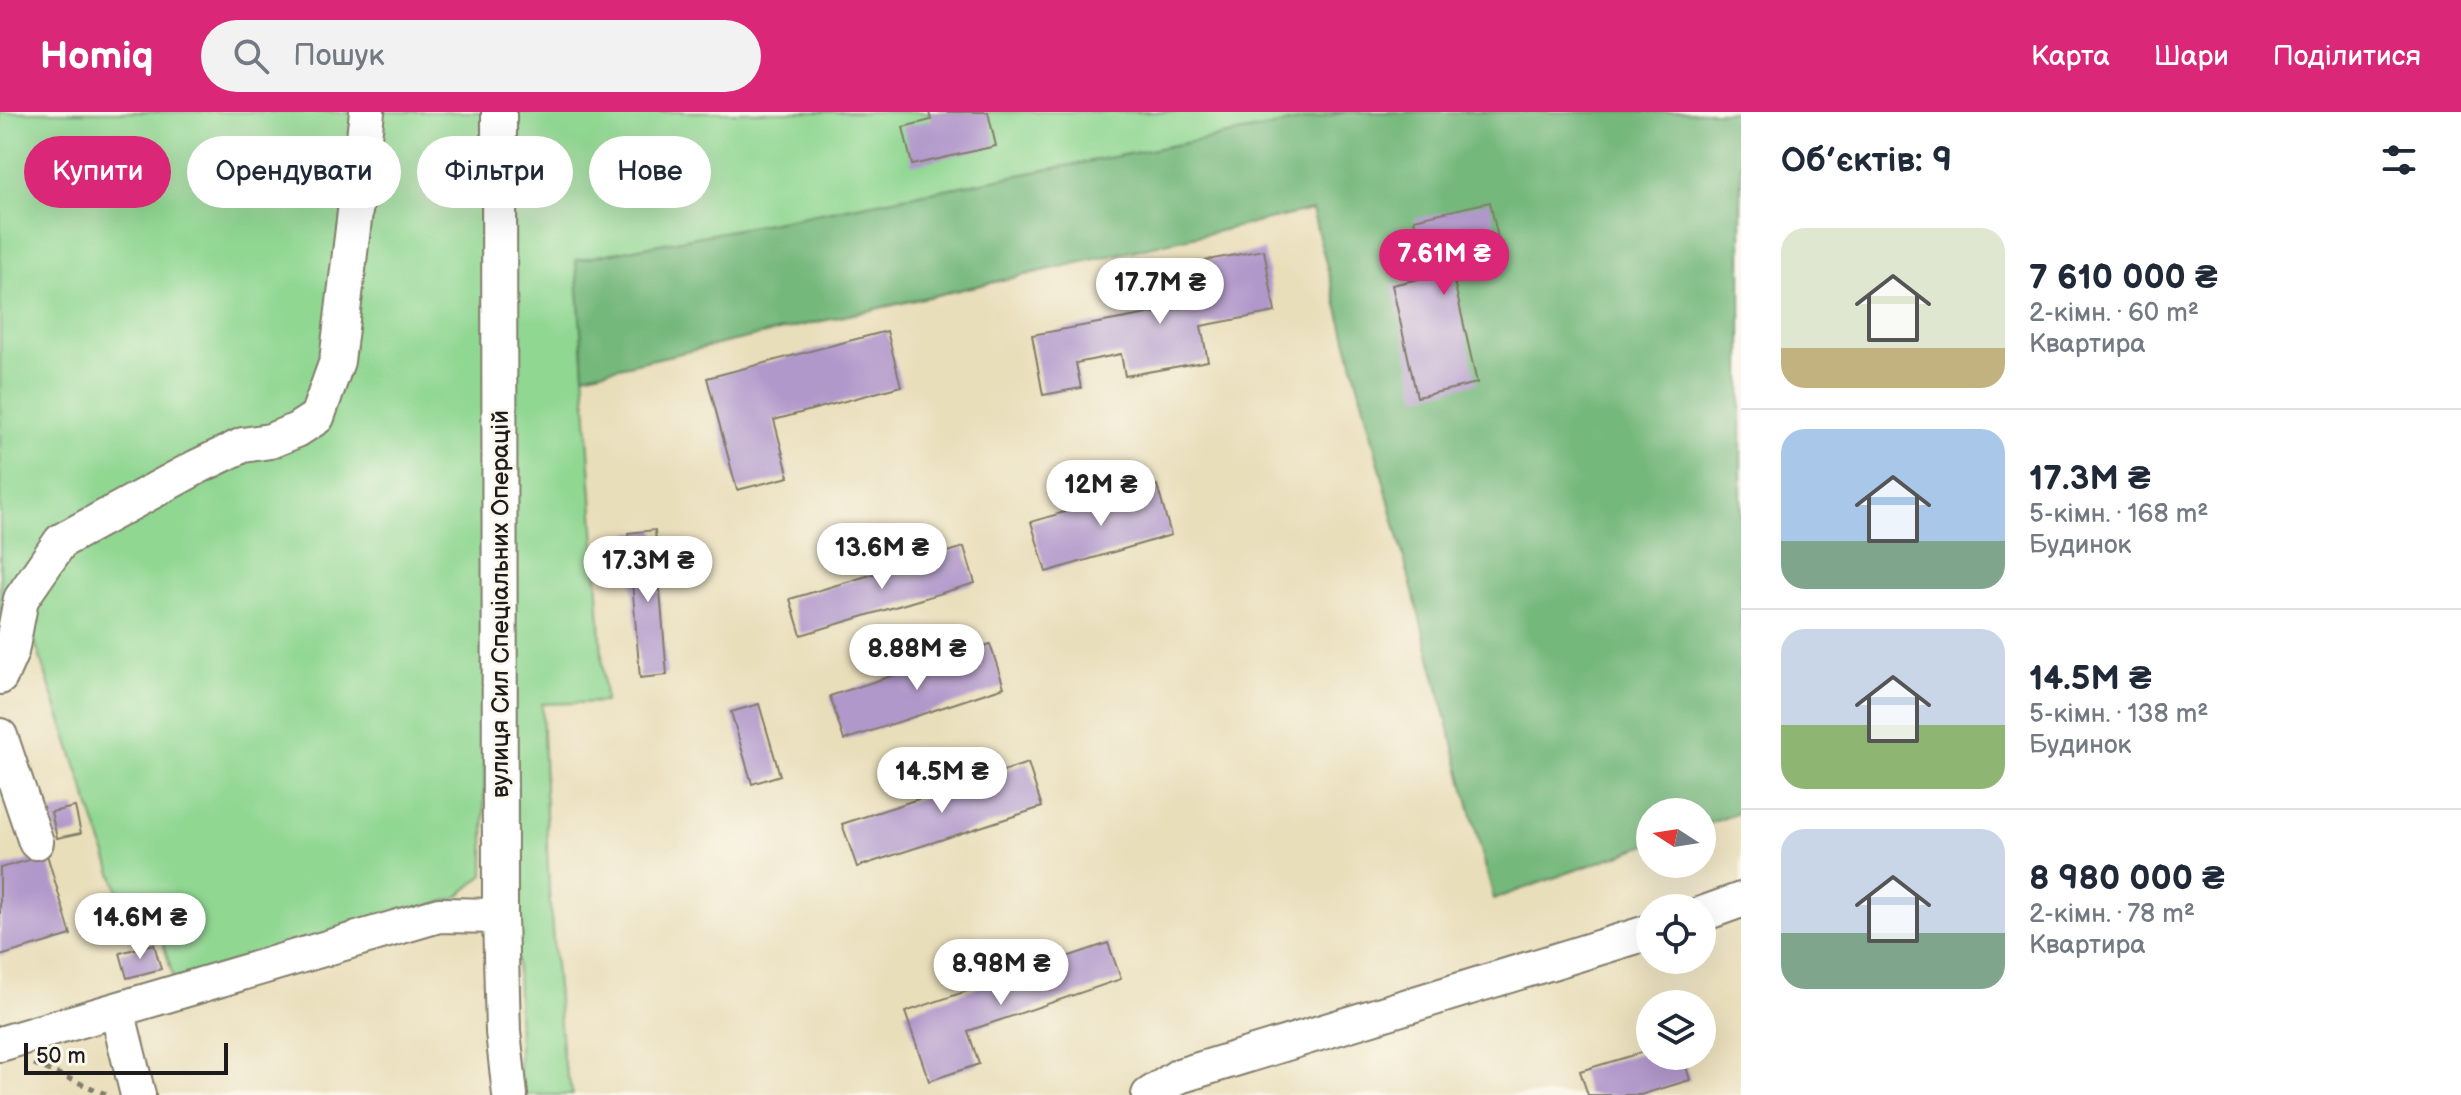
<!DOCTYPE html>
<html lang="uk">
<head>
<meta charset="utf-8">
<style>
	:root { --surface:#fff; --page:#f2f2f3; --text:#1f2937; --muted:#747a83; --line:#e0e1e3; --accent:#db2777 }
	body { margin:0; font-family:"Balsamiq Sans",sans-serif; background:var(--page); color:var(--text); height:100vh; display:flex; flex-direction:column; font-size:30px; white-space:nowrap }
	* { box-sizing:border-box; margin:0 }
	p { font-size:26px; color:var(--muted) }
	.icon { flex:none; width:44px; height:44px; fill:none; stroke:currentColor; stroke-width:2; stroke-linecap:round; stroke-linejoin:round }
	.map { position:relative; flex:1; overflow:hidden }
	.panel { display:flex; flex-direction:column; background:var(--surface); width:720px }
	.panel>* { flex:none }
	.top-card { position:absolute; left:24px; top:24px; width:760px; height:72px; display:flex; gap:16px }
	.needle { width:52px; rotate:282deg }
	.tools { position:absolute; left:1636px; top:686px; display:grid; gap:16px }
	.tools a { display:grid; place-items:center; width:80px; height:80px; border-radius:50%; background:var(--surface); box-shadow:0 8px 32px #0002; font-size:40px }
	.scale { position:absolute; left:24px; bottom:20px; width:204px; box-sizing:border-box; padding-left:8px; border:4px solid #1c1c1c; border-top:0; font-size:22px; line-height:28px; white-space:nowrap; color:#1c1c1c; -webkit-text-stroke:6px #fbf7ec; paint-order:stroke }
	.price { position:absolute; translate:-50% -68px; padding:0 18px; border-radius:28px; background:#fff; color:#222; font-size:26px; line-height:52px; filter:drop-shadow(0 2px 4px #0008) }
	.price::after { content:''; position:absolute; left:50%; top:48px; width:24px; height:18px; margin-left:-12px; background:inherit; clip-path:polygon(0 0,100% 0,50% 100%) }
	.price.current { background:var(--accent); color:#fff }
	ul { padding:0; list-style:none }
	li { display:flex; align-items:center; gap:24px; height:200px; padding:0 40px }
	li+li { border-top:2px solid var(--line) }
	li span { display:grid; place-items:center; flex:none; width:224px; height:160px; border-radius:24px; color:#555 }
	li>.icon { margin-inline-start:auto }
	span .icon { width:96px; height:96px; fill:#fffc; stroke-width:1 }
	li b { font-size:34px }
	h2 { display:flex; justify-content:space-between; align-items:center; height:96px; padding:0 40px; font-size:34px }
	.pill { padding:0 28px; border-radius:36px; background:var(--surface); box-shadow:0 8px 32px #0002; font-size:28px; line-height:72px }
	.pill.current { background:var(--accent); color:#fff }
	header { display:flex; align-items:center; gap:48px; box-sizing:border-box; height:112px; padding:0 40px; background:var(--accent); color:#fff }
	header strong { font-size:38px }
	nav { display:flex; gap:44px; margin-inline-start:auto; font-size:28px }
	.search { width:560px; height:72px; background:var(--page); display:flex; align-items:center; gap:20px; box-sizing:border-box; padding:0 28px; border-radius:44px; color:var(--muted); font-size:30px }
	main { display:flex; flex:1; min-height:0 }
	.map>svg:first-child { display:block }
	.green { fill:#90d792; stroke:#567a57; stroke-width:2 }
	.forest { fill:#74b87c; stroke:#486a4c; stroke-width:2 }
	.building { fill:#b198cb }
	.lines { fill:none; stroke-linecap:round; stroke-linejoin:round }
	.minor-casing { stroke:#827d6b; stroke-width:38 }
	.path { stroke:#827d6b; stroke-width:5; stroke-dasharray:6 6; stroke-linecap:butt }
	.minor { stroke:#fff; stroke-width:34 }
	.labels { text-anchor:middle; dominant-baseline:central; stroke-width:6; stroke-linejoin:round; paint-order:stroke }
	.street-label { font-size:24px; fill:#1c1c1c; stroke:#fbf7ec }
</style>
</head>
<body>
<header>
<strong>Homiq</strong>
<div class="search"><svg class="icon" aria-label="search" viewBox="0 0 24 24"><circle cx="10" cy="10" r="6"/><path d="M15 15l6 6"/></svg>Пошук</div>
<nav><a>Карта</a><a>Шари</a><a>Поділитися</a></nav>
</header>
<main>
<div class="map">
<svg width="1741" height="983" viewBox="0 0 1741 983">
	<rect width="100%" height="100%" fill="#fbf7ec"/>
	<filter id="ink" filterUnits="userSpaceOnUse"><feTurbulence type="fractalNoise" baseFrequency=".0125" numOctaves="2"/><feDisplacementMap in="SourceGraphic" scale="16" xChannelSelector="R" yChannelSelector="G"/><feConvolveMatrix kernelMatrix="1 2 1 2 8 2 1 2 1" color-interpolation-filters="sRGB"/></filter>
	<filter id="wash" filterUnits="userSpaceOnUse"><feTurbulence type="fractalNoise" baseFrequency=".006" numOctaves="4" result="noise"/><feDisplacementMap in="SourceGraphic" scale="32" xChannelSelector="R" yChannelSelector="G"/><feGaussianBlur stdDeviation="1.8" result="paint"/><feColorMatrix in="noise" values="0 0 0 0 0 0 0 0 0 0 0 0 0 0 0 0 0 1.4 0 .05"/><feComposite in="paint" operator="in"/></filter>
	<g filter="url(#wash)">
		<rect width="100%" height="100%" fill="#e9deba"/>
		<!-- green -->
		<path class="green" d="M0 0H489L484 763 456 786 174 868 161 824 135 830 21 488 0 499Z
			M499 0H1347L577 148 605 590 542 592 549 781 563 947 573 983H520Z"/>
		<!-- forest -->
		<path class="forest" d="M1347 0H1741V700L1702 714V700H1650V732L1494 787 1312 98 584 263 576 148Z"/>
		<g id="blocks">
			<!-- building -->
			<path class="building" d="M929 0H988L996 34 912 53 903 15 931 8Z
				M1490 90 1503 148 1452 160 1477 271 1417 285 1392 173 1427 165 1414 107Z
				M1264 138 1275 200 1201 214 1208 249 1125 264 1121 242 1076 251 1081 276 1043 283 1032 223 1198 193 1190 151Z
				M887 219 901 274 774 308 789 365 737 378 707 266Z
				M1157 373 1171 423 1046 460 1031 410Z
				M655 418 667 563 640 566 628 421Z
				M964 435 975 471 801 523 790 487Z
				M990 532 1004 575 844 628 830 584Z
				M759 592 780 663 752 672 731 600Z
				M1028 651 1042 695 857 755 842 712Z
				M75 695 81 721 57 726 51 700Z
				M47 743 71 823 0 844V756Z
				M1108 831 1121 867 968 919 979 952 929 969 905 900Z
				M154 832 161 857 127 866 120 841Z
				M1650 938V944H1683L1690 968 1640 983H1588L1580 959Z"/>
		</g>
	</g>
	<g filter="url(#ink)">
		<use href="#blocks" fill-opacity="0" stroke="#827d6b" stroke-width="2"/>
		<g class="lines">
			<!-- minor casing -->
			<g class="minor-casing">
				<path id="minor" d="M499 0 500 804 503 920 510 983
					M0 565 11 540 21 487 61 429 197 355 243 333 270 329 297 318 317 305 337 249 367 0
					M0 624 36 730
					M1702 802 1741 788
					M117 898 138 983
					M0 932 439 803 500 804
					M1149 983 1179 964 1650 820"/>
			</g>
			<!-- path -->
			<path class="path" d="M34 952 106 982"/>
			<!-- minor -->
			<use href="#minor" class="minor"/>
		</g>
	</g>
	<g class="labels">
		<!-- street labels -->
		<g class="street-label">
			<text transform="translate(500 492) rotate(-90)">вулиця Сил Спеціальних Операцій</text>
		</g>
	</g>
</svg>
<div class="tools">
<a><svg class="needle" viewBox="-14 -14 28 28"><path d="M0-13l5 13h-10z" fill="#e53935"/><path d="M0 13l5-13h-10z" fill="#747a83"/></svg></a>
<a><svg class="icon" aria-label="locate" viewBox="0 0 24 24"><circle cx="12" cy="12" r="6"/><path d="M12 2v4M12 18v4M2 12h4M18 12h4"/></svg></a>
<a><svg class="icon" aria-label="layers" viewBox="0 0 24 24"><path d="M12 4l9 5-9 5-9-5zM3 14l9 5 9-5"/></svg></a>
</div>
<div class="scale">50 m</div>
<b class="price current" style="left:1444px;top:185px">7.61M ₴</b>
<b class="price" style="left:1160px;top:214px">17.7M ₴</b>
<b class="price" style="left:1101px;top:416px">12M ₴</b>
<b class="price" style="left:882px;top:479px">13.6M ₴</b>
<b class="price" style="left:648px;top:492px">17.3M ₴</b>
<b class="price" style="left:917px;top:580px">8.88M ₴</b>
<b class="price" style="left:942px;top:703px">14.5M ₴</b>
<b class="price" style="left:140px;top:849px">14.6M ₴</b>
<b class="price" style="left:1001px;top:895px">8.98M ₴</b>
<div class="top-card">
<a class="pill current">Купити</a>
<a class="pill">Орендувати</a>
<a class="pill">Фільтри</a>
<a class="pill">Нове</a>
</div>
</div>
<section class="panel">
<h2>Об’єктів: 9<svg class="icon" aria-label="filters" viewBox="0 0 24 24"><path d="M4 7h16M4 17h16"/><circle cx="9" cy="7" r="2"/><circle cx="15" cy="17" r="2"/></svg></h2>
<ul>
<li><span style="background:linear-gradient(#dfe7d0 75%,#c2b280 0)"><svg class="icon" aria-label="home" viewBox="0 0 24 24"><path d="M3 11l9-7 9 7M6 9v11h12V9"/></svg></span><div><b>7 610 000 ₴</b><p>2-кімн. · 60 m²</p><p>Квартира</p></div></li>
<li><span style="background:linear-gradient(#a9c7e8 70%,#7fa58c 0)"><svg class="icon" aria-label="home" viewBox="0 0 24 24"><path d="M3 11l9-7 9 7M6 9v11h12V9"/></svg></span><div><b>17.3M ₴</b><p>5-кімн. · 168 m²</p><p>Будинок</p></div></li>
<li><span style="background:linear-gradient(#c9d6e8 60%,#8fb573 0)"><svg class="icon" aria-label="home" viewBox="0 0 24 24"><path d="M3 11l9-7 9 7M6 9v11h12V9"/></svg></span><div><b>14.5M ₴</b><p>5-кімн. · 138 m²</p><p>Будинок</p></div></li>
<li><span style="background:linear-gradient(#c9d6e8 65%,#7fa58c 0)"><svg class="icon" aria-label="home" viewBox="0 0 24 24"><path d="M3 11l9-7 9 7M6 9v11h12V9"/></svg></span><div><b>8 980 000 ₴</b><p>2-кімн. · 78 m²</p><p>Квартира</p></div></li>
</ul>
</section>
</main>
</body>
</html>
